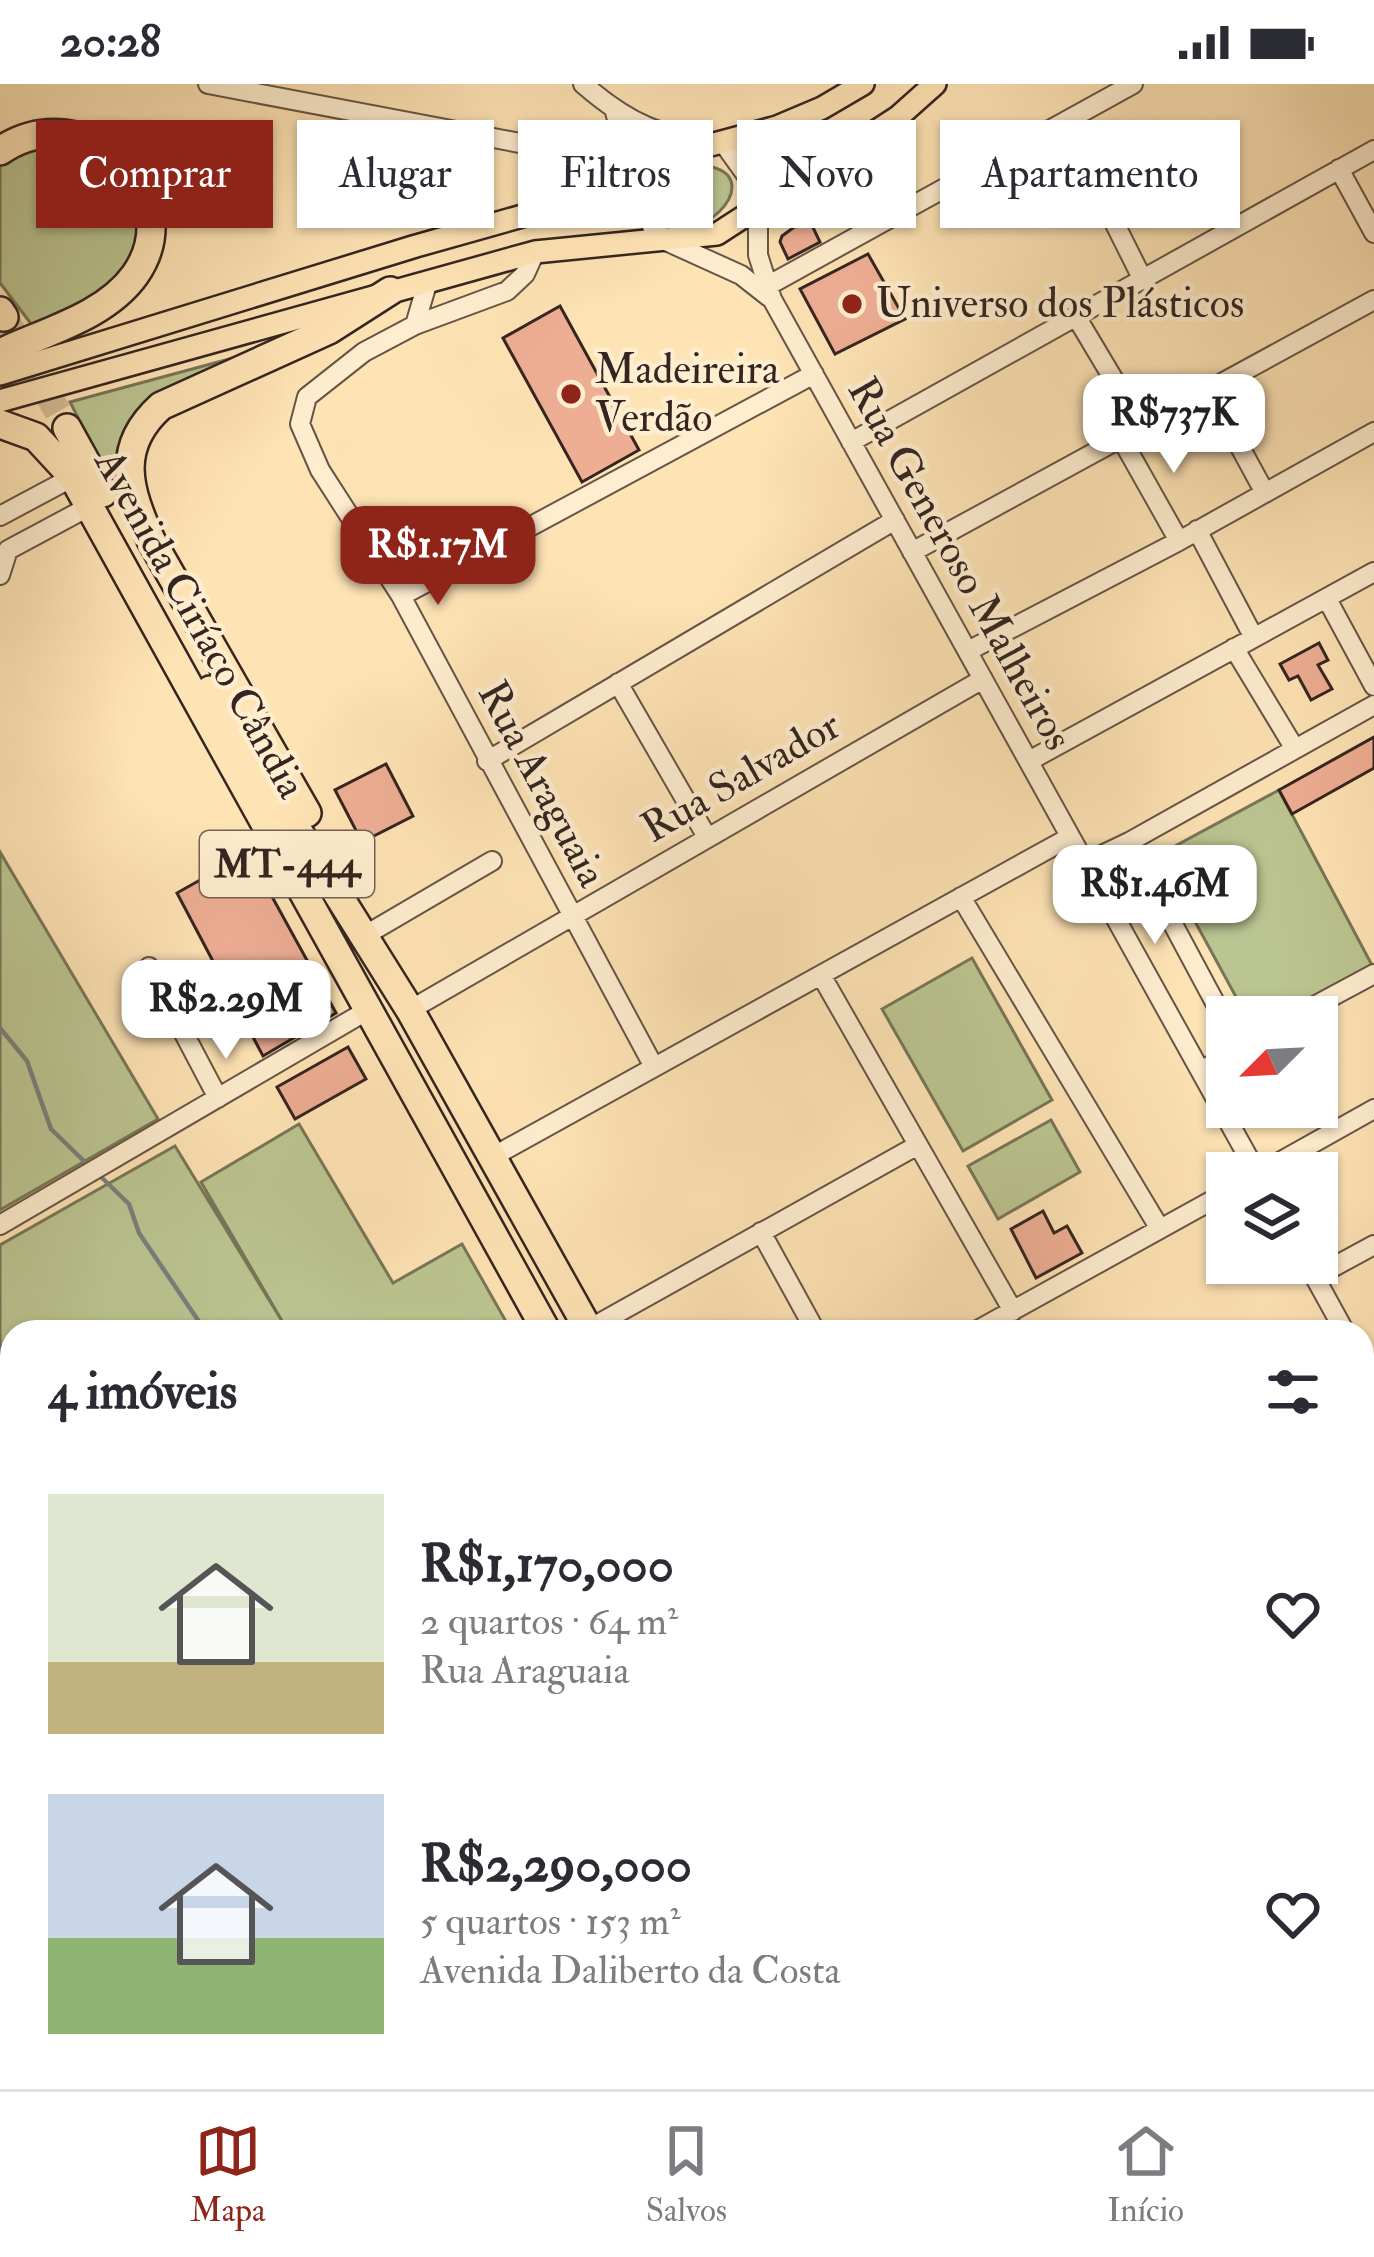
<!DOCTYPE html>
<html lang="pt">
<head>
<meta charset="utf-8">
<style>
	:root { --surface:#fff; --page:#f2f2f3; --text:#2b2b33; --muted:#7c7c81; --line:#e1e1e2; --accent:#8f2418 }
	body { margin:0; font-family:"IM FELL Double Pica",serif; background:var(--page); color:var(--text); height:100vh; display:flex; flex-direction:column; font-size:45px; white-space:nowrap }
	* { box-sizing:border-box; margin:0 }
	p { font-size:39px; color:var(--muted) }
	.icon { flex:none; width:66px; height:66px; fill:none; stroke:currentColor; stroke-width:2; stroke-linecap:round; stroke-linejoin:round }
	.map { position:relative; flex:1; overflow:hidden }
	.details { position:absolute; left:0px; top:1236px; width:1374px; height:771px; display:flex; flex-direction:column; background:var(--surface); border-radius:36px 36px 0 0; box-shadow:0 3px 9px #0004 }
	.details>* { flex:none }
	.top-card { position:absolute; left:36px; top:36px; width:1302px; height:108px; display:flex; gap:24px }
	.needle { width:78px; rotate:246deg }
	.tools { position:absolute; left:1206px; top:912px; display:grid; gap:24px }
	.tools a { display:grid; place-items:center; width:132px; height:132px; border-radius:0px; background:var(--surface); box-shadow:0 3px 9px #0004; font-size:60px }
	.price { position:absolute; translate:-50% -102px; padding:0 27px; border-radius:24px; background:#fff; color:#222; font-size:39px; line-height:78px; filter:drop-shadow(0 3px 6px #0008) }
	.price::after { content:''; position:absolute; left:50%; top:72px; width:36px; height:27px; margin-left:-18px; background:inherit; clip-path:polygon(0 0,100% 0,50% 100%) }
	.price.current { background:var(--accent); color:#fff }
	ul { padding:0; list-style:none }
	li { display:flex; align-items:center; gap:36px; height:300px; padding:0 48px }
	li span { display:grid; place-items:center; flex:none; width:336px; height:240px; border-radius:0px; color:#555 }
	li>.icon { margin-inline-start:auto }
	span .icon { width:144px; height:144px; fill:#fffc; stroke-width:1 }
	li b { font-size:51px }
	h2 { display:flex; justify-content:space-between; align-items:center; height:144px; padding:0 48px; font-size:51px }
	.tag { padding:0 42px; border-radius:0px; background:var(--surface); box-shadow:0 3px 9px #0004; font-size:42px; line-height:108px }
	.tag.current { background:var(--accent); color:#fff }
	.status { display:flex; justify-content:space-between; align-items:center; height:84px; padding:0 60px; background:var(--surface); direction:ltr }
	.status svg { height:33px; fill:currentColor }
	.tabs { display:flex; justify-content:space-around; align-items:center; height:168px; border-top:3px solid var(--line); background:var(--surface); font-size:33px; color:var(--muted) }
	.tabs a { display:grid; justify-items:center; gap:6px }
	.tabs .current { color:var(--accent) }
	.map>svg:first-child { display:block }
	.green { fill:#bbc591; stroke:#787558; stroke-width:3 }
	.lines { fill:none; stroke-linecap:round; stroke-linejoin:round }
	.stream { stroke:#797f7c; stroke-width:4.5 }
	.building { fill:#eeae94; stroke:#342520; stroke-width:3 }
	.highway-tunnel { stroke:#d6bd97; stroke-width:27; stroke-dasharray:27 14; stroke-linecap:butt }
	.minor-casing { stroke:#665445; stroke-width:22 }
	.major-casing { stroke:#342520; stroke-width:26 }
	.highway-casing { stroke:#342520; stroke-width:32 }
	.minor { stroke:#feedcf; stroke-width:18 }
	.major { stroke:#fee3b5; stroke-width:21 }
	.highway { stroke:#fee3b5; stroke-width:27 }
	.poi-dot { fill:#8f2418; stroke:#feedcf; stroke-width:4.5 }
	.labels { text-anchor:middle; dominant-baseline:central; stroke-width:9; stroke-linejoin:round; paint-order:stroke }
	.shield { fill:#feedcf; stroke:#716154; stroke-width:3 }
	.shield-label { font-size:39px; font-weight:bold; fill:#342520 }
	.poi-label { font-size:42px; fill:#342520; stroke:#feedcf; text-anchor:start }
	.street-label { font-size:42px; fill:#342520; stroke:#feedcf }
</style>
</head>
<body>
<div class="status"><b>20:28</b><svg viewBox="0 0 49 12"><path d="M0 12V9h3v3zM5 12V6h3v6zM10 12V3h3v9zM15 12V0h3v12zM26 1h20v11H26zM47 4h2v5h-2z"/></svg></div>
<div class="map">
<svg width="1374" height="2005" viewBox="0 0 1374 2005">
	<rect width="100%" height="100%" fill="#fee3b5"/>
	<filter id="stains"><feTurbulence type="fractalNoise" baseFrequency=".00167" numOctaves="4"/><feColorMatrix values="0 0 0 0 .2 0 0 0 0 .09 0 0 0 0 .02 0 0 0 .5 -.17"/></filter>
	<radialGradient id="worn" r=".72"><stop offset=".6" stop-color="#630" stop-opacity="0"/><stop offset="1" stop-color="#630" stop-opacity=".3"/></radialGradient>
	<!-- green -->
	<path class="green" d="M62 60C70 62 81 63 89 67 133 89 154 149 121 188 99 214 62 226 32 241L0 199V78L34 63Z
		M706 82C775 92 688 179 656 129 648 116 653 104 661 93Z
		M244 271 185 297 117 391 121 418 70 318Z
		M1279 706 1373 883 1291 933H1247L1162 777 1164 768Z
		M0 768 158 1035 0 1126Z
		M972 874 1052 1016 963 1067 882 925Z
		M1051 1036 1080 1088 998 1135 968 1082Z
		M299 1040 393 1199 462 1160 512 1248H12V1406L0 1385V1161L175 1062 285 1242 201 1098Z
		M582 1995H733L739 2005H575Z"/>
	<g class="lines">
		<!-- stream -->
		<path class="stream" d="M0 944 27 977 51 1045 89 1082
			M98 1090 129 1120 139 1149 206 1248
			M140 1995 145 2005"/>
	</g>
	<!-- building -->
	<path class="building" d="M808 133 820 158 788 175 780 158 782 152Z
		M868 170 905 235 835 270 800 205Z
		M560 222 639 366 582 398 503 254Z
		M1319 559 1328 576 1318 581 1332 605 1311 616 1298 592 1289 596 1280 580Z
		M1374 653V684L1292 730 1279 706Z
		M386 680 413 732 362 758 335 706Z
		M248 769 336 929 263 972 177 809Z
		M348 963 366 995 295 1035 277 1003Z
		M1043 1127 1054 1149 1067 1142 1082 1169 1036 1194 1011 1145Z"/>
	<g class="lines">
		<!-- highway-tunnel -->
		<path class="highway-tunnel" d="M4 233 67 344"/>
		<!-- minor casing -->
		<g class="minor-casing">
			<path id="minor" d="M208 0 652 84
				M583 0C630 41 661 53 724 60L752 99 758 125V171L772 215 1257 1089
				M615 28 639 115 652 142 666 157 741 191 769 213
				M1064 38 1143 196
				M1339 85 1374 149
				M535 168 525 190 507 207 415 241 364 268 307 313 300 340 320 386 401 512 654 983
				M760 206 1133 0
				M1077 234 1142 343
				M415 241 427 200
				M1209 306 1265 409
				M1121 354 1179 457
				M851 358 1374 66
				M0 432 73 393
				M1197 446 1253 552
				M912 468 1374 216
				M0 491 8 466 90 422
				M401 512 814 290
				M1327 515 1374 602
				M1234 564 1295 665
				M968 567 1179 457 1374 348
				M618 599 707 753
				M487 677 895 436
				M1029 677 1374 488
				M1129 758 1374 621
				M1085 779 1129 758 1227 941
				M961 813 1160 1145
				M369 849 492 777
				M149 883 218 1014
				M821 891 1013 1227
				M410 926 983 595
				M1294 933 1374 890
				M1201 988 1227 970
				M494 1072 1070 753
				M1260 1089 1374 1025
				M0 1141 368 926
				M761 1148 816 1248
				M1307 1179 1345 1248
				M1315 1193 1374 1161
				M589 1245 918 1061
				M974 1248 1227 1108
				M1362 1279 1374 1300
				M1362 1450 1374 1443
				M1362 1658 1374 1651
				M0 1714 3 1713
				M1362 1874 1374 1868
				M157 1995 162 2005
				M294 1995 300 2005
				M764 1995 770 2005
				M338 2005 348 1995
				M926 2005 948 1995"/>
		</g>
		<!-- major casing -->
		<g class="major-casing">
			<path id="major" d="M0 290 416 162 572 118 635 95 677 70 777 43 822 24 863 0
				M0 317 535 168 717 150 898 33 935 0"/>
		</g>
		<!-- highway casing -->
		<g class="highway-casing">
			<path id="highway" d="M0 67C85 8 192 110 135 191 105 233 44 248 0 269
				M0 227 4 233
				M0 340 36 353 73 393 547 1248
				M67 344 103 409
				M210 606 410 926 590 1248
				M307 729 151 456C129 407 114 364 161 322L329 246 390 207
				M969 1995 974 2005
				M1006 1995 1011 2005"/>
		</g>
		<!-- minor -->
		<use href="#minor" class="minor"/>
		<!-- major -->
		<use href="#major" class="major"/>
		<!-- highway -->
		<use href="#highway" class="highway"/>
	</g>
	<!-- markers -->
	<g class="poi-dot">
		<circle cx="852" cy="220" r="12"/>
		<circle cx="571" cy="310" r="12"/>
	</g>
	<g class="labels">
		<!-- shield labels -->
		<rect class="shield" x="200" y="747" width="174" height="66" rx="9"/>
		<g class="shield-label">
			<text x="287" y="780">MT-444</text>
		</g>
		<!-- poi labels -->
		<g class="poi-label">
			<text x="876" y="220">Universo dos Plásticos</text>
			<text x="595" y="286">Madeireira<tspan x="595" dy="48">Verdão</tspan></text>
		</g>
		<!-- street labels -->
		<g class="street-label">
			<text transform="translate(960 480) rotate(61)">Rua Generoso Malheiros</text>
			<text transform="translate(200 540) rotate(61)">Avenida Ciríaco Cândia</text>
			<text transform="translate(741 693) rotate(-30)">Rua Salvador</text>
			<text transform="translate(542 700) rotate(62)">Rua Araguaia</text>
		</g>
	</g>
	<rect width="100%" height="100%" filter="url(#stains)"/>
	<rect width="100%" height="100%" fill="url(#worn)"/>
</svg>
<div class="tools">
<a><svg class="needle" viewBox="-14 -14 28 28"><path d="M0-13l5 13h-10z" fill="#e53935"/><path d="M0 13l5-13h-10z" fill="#7c7c81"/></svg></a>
<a><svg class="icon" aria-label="layers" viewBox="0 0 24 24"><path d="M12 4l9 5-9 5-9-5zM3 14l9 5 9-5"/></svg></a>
</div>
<b class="price" style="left:1174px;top:392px">R$737K</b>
<b class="price current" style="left:438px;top:524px">R$1.17M</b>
<b class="price" style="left:1155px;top:863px">R$1.46M</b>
<b class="price" style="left:226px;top:978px">R$2.29M</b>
<div class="top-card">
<a class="tag current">Comprar</a>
<a class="tag">Alugar</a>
<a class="tag">Filtros</a>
<a class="tag">Novo</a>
<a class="tag">Apartamento</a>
</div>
<section class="details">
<h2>4 imóveis<svg class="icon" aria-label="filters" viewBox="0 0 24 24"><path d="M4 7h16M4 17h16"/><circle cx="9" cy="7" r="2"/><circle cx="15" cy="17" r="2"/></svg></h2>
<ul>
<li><span style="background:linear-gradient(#dfe7d0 70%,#c2b280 0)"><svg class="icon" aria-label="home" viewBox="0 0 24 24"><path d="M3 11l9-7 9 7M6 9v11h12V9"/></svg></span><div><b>R$1,170,000</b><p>2 quartos · 64 m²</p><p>Rua Araguaia</p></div><svg class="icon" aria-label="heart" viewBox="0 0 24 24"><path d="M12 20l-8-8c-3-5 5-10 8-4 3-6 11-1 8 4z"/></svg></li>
<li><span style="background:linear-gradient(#c9d6e8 60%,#8fb573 0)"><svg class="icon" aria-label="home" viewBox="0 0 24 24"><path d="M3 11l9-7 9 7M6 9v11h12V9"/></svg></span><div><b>R$2,290,000</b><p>5 quartos · 153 m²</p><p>Avenida Daliberto da Costa</p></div><svg class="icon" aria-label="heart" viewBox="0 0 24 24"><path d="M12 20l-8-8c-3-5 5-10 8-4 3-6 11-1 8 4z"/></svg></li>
</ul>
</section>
</div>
<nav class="tabs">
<a class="current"><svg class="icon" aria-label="map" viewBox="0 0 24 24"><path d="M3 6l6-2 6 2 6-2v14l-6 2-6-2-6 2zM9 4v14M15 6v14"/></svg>Mapa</a>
<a><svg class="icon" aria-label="saved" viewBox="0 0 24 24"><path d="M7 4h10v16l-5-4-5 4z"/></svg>Salvos</a>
<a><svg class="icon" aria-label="home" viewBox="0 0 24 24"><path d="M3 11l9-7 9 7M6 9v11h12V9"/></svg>Início</a>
</nav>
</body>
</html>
